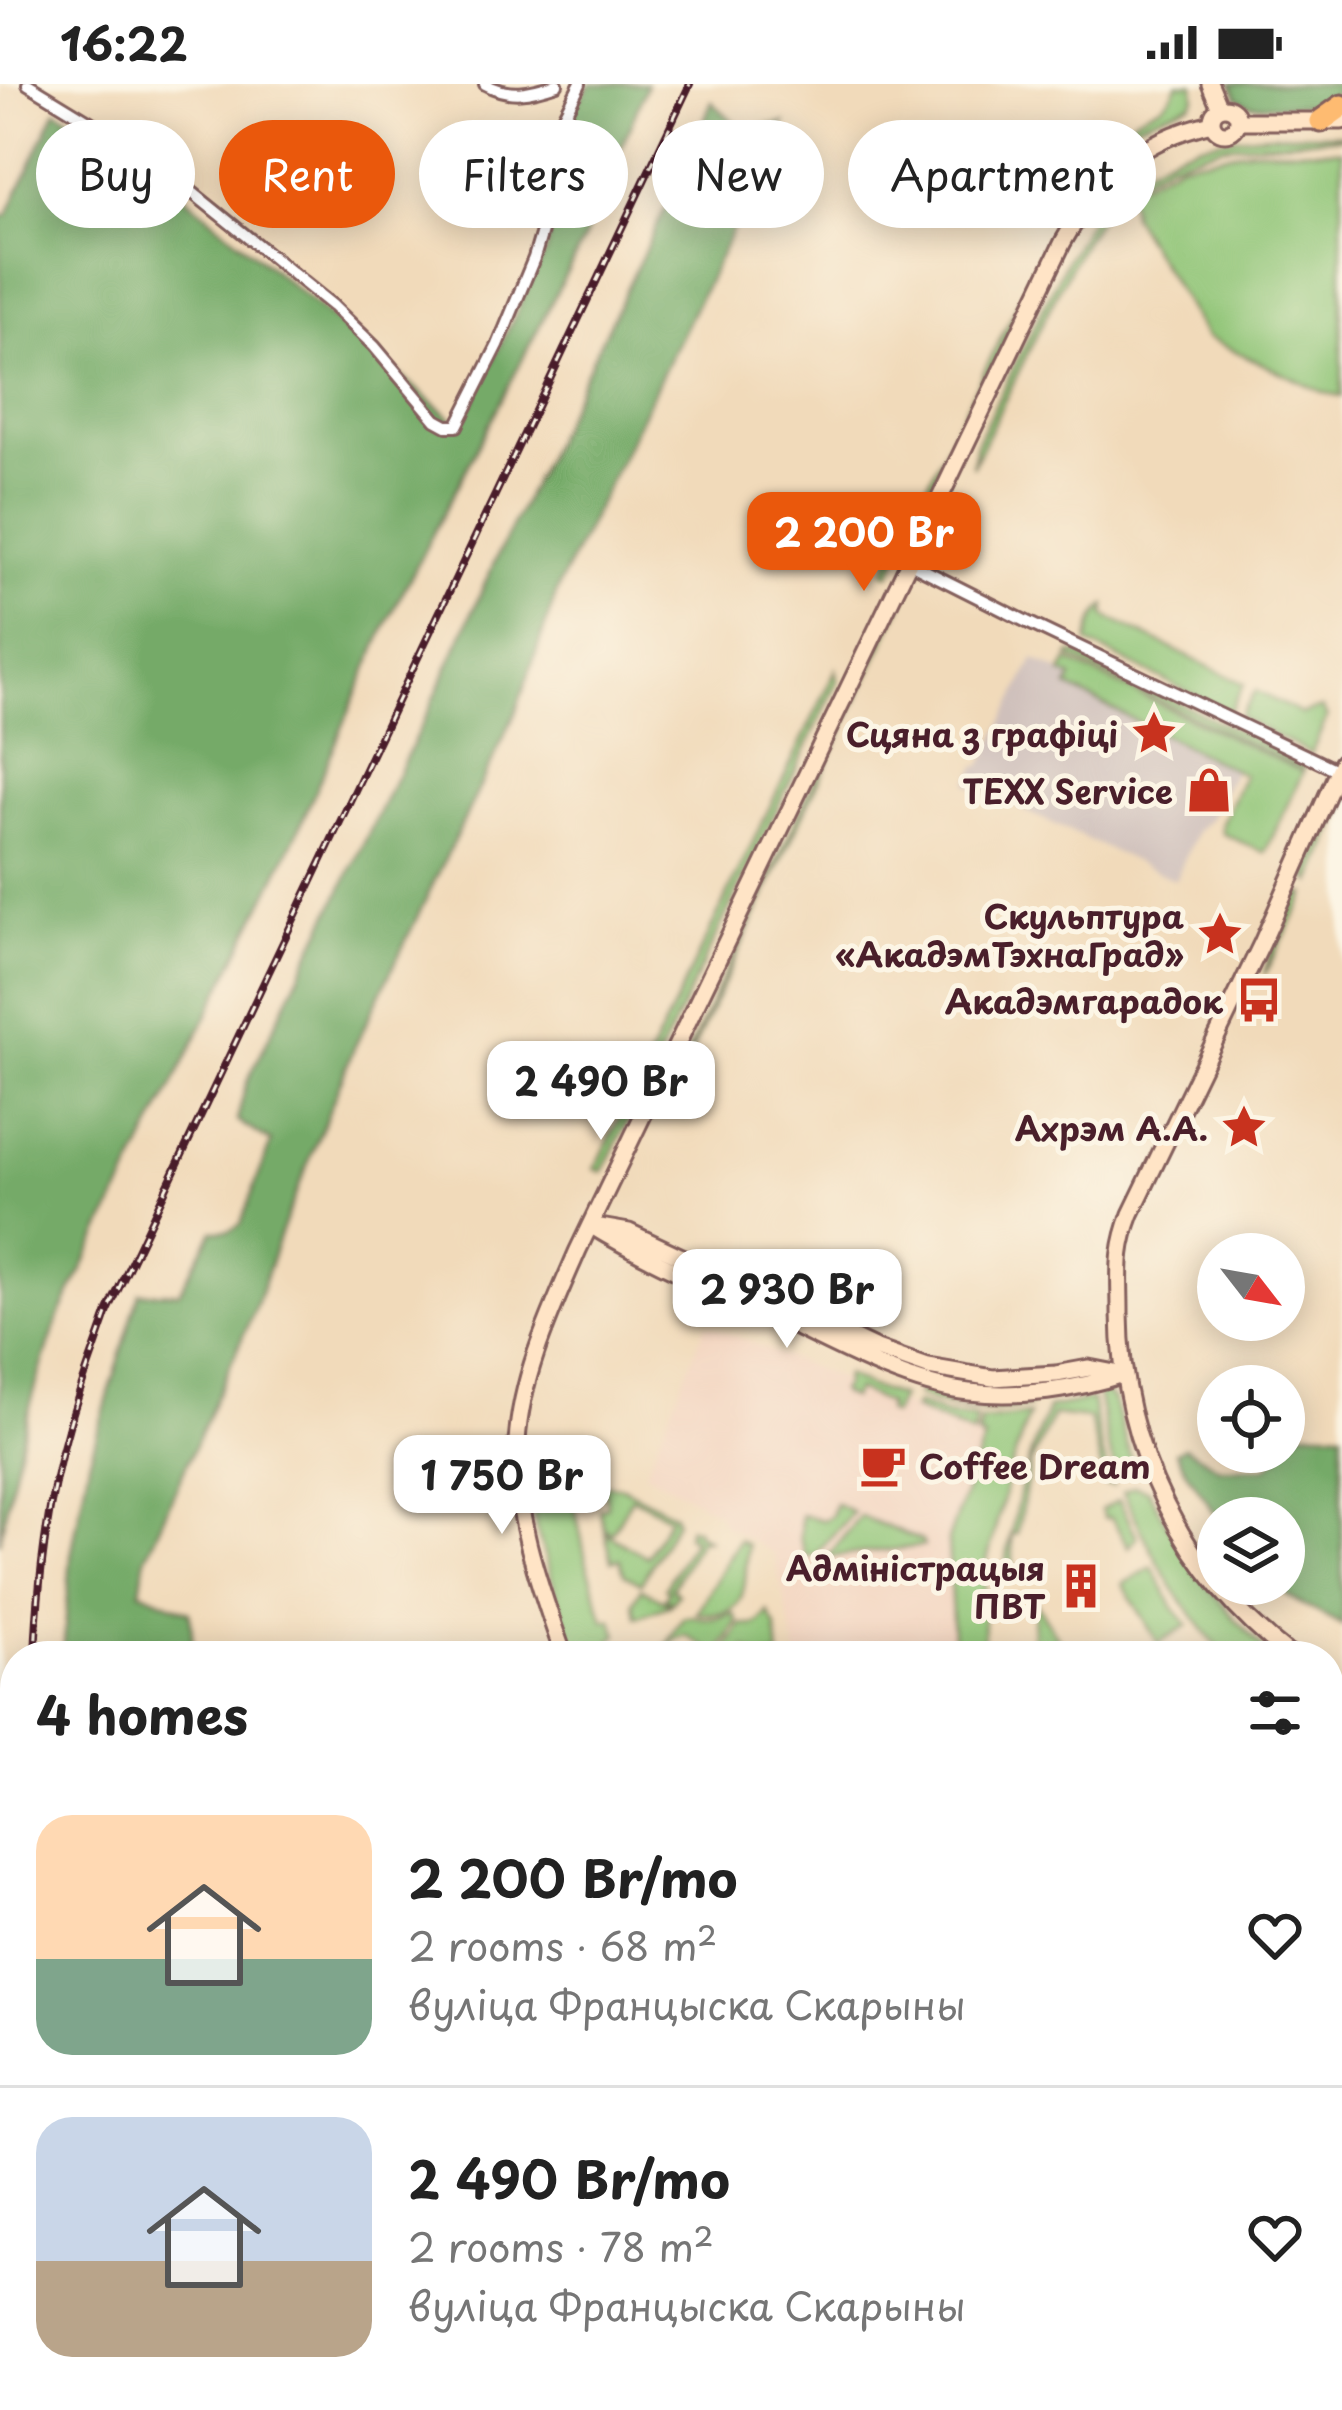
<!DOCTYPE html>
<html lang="en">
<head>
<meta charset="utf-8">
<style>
	:root { --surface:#fff; --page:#f2f2f2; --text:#222; --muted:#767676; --line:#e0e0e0; --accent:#ea580c }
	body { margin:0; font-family:"Playpen Sans",sans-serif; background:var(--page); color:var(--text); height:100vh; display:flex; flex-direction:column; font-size:45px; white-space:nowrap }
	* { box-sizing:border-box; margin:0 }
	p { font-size:39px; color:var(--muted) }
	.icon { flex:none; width:66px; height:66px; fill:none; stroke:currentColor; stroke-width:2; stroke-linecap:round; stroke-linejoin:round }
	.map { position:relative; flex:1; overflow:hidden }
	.details { position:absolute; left:0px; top:1557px; width:1344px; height:771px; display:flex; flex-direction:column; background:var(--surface); border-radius:48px 48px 0 0; box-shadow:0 6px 30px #0003 }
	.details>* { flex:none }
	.hud { position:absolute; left:36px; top:36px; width:1272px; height:108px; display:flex; gap:24px }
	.needle { width:78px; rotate:121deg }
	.buttons { position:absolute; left:1197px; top:1149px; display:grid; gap:24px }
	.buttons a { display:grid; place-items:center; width:108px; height:108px; border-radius:50%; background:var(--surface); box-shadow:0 6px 30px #0003; font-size:60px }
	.price { position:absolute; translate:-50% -102px; padding:0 27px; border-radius:24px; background:#fff; color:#222; font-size:39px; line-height:78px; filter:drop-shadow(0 3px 6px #0008) }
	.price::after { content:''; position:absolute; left:50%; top:72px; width:36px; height:27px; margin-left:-18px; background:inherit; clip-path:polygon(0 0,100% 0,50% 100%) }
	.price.current { background:var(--accent); color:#fff }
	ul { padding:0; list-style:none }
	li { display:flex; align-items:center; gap:36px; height:300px; padding:0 36px }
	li+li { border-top:3px solid var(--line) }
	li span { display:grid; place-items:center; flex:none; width:336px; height:240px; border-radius:36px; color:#555 }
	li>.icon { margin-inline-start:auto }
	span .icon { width:144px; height:144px; fill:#fffc; stroke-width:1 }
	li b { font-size:51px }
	h2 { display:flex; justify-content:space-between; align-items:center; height:144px; padding:0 36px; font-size:51px }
	.chip { padding:0 42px; border-radius:54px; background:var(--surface); box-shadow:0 6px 30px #0003; font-size:42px; line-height:108px }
	.chip.current { background:var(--accent); color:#fff }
	.status { display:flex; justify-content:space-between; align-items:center; height:84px; padding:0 60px; background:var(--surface); direction:ltr }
	.status svg { height:33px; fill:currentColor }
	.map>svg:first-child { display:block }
	.built { fill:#f3d4bf }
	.industrial { fill:#cfc0bb }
	.green { fill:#90c577; stroke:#6d7251; stroke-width:3 }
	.forest { fill:#74aa68; stroke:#5f644a; stroke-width:3 }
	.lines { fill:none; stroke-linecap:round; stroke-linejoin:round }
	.street-casing { stroke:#84605d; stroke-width:16 }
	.secondary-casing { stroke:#84605d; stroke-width:21 }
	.highway-casing { stroke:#84605d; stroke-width:27 }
	.street { stroke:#fff; stroke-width:10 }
	.secondary { stroke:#ffe4c6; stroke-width:15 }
	.highway { stroke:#febb71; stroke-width:21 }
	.rail-casing { stroke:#4a1f2b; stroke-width:8 }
	.rail { stroke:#fcf5e5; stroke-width:3; stroke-dasharray:9; stroke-linecap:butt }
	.labels { text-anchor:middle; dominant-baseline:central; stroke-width:10; stroke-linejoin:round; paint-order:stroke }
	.poi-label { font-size:33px; font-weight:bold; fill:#4a1f2b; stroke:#fcf5e5; text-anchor:end }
</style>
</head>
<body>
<div class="status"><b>16:22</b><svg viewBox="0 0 49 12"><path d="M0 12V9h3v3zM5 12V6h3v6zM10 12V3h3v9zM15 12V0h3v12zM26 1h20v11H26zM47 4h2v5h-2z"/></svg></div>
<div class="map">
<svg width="1342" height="2326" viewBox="0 0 1342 2326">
	<rect width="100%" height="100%" fill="#fcf5e5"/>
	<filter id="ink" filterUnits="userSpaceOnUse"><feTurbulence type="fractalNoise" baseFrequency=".00833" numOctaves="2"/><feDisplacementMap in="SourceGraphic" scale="24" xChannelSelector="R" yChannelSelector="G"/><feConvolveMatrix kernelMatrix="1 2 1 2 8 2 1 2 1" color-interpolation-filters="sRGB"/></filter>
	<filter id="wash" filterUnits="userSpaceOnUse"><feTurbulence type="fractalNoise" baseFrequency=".004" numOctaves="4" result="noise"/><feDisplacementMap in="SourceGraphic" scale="48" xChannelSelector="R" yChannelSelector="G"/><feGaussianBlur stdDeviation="2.7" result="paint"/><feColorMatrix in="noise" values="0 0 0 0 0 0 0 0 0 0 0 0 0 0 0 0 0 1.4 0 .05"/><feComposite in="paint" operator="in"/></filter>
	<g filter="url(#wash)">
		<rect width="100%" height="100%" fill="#f1daba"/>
		<!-- built -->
		<path class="built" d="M706 1240 984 1354 948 1456 954 1572H797L774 1470 723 1440 717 1428 645 1388Z"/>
		<!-- industrial -->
		<path class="industrial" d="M1034 575 1073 594 1069 603 1234 687 1211 733 1197 747 1175 796 967 700 977 681 981 683Z
			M548 2313H1093L1102 2326H555Z"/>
		<!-- green -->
		<path class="green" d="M1177 0H1194L1195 13 1191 19 1125 44C1138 23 1167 30 1177 0Z
			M1342 50V53L1223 62 1168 79 1123 105 1120 100C1142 87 1164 72 1188 64 1237 47 1291 50 1342 50Z
			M1125 63 1124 73 1086 106 1070 129 890 490 884 487 1076 104 1095 85Z
			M1252 65 1342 66V312L1324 309 1206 253 1131 131 1128 106 1179 79Z
			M1101 120H1108L1084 157 1057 209 972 383 976 360 1064 181 1091 133Z
			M902 508 907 509 684 984 664 1033 672 1003Z
			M1106 522 1105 532 1244 600 1231 625 1227 627 1088 559C1089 546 1095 530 1106 522Z
			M1071 570H1078L1306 680 1304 686 1069 573Z
			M1068 577 1303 688 1265 769 1222 749V739L1244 691 1068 603 1072 594 1062 589Z
			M836 586 838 597 603 1088 595 1085Z
			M1256 607 1301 630 1322 624 1327 633 1311 670 1241 634V630Z
			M1342 710V728L1312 798 1307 793Z
			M1296 809 1306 810 1264 891 1274 853Z
			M845 1291 870 1303 901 1313 892 1331 886 1327 888 1320 856 1306 852 1314 843 1311 840 1306 844 1301Z
			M925 1305 948 1313V1322L982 1328V1317L1024 1318 1029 1322C985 1331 958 1331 917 1311L921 1306Z
			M1104 1308 1113 1315 1134 1385 1118 1393 1108 1362 1098 1309Z
			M1092 1316 1101 1365 1113 1402 1105 1401 1090 1335 1053 1331 1031 1379 1017 1450H1012L1014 1495 1004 1491C1013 1434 1024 1376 1049 1324Z
			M917 1319 945 1331 976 1335 973 1351 913 1325Z
			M1029 1331 1011 1383 985 1485 983 1572H954L948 1456 984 1355 978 1353 980 1337Z
			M533 1389 580 1398 579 1401 571 1403 586 1476 604 1536 612 1535 618 1551 611 1556 617 1572H576L536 1445 528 1394Z
			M604 1400 622 1403 674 1430 676 1437 641 1499 624 1490 620 1475 612 1477 605 1448 647 1473 669 1433 632 1413 612 1449 604 1444 599 1425 607 1422Z
			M1135 1402 1148 1406C1181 1469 1219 1524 1272 1572H1225C1209 1552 1192 1532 1178 1511 1156 1478 1140 1443 1123 1408Z
			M1119 1416 1137 1453 1129 1463 1111 1434H1104L1101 1426Z
			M835 1419 853 1428 815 1471 806 1473 800 1454 801 1431 823 1436 831 1432Z
			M860 1432 922 1457 924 1462 827 1473Z
			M689 1443 696 1445V1448L709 1456 700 1455 672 1504 678 1510 672 1518 665 1514 669 1507 665 1504 693 1455 686 1451Z
			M739 1456 747 1461C745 1498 750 1540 697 1528Z
			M1152 1483 1174 1524 1188 1541 1158 1559 1123 1500Z
			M641 1504 670 1520 669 1521 637 1533 633 1518Z
			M1035 1517 1060 1558 1048 1566 1052 1572H1031Z
			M767 1527 776 1543 779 1572H761L745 1564 740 1572H721L741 1540C755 1544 760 1539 767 1527Z
			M733 1529 737 1537 717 1570 686 1551 674 1555 663 1572H659L683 1533C692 1530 695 1533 704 1534 715 1536 723 1533 733 1529Z
			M1329 2161 1342 2168V2222L1329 2216Z"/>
		<!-- forest -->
		<path class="forest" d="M590 0H647L584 155 387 539 295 754 59 1232C31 1310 14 1378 0 1459V130L7 132 56 26 133 69 461 342 546 167 572 28Z
			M1231 0H1342V3L1320 21H1250L1237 14Z
			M712 18 742 45 785 39 560 499 515 630 354 964 280 1150 254 1227 145 1475 140 1507 190 1528 194 1572H63L71 1471 89 1377 139 1209 179 1208 213 1147H229L241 1140 271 1058 237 1037 246 1000 428 628 494 479 671 112Z
			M1302 1346 1342 1348V1541C1319 1527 1292 1519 1273 1500H1284V1434L1218 1435C1205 1411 1188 1393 1176 1368L1185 1363 1220 1384H1266L1284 1368Z
			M0 1798 2 1807 15 1828V1869L0 1883Z
			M15 1900V2313H272L282 2326H0V1901Z
			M1342 1977V2168L1329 2161V1998Z
			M1329 2261 1342 2267V2326H1229L1240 2313H1329Z
			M352 2313H463L469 2326H362Z"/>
	</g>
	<g filter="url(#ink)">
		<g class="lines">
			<!-- street casing -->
			<g class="street-casing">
				<path id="street" d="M28 0 151 75 333 222 374 262 436 336 447 342H457L498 261 534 174 551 117 562 35 580 0
					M485 0C510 14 530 9 557 0
					M908 478 1029 539 1338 687
					M1186 2326 1199 2313"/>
			</g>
			<!-- secondary casing -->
			<g class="secondary-casing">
				<path id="secondary" d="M1210 0 1220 24
					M1212 36a13 13 0 1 1 26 0a13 13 0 1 1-26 0Z
					M1238 37H1342
					M590 1141C648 1177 711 1203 772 1231 830 1259 905 1301 969 1308 1019 1314 1076 1306 1123 1290
					M600 1143 629 1148 874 1264 928 1283 993 1294 1056 1290 1089 1284 1120 1290
					M564 1572C541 1506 512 1428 517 1358 521 1291 552 1226 578 1166L1063 158C1100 93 1138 56 1212 39
					M1291 1572C1183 1490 1121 1364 1120 1229 1120 1188 1116 1169 1131 1130L1262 859 1342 678
					M1329 1599 1342 1607
					M1329 2230 1342 2236"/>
			</g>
			<!-- highway casing -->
			<g class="highway-casing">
				<path id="highway" d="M1321 37 1342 22"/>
			</g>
			<!-- street -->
			<use href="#street" class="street"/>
			<!-- secondary -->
			<use href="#secondary" class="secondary"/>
			<!-- highway -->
			<use href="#highway" class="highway"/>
			<!-- rail casing -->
			<g class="rail-casing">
				<path id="rail" d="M35 1572C38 1495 47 1417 69 1342 80 1303 95 1265 108 1227L690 0
					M314 2313 322 2326"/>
			</g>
			<!-- rail -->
			<use href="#rail" class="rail"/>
		</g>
	</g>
	<!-- icons -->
	<defs>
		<g id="sight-bare" transform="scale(3.6)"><path d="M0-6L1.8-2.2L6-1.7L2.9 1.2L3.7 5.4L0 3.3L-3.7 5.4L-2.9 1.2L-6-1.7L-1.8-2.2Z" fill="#c8321e" stroke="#fcf5e5" stroke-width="2.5" paint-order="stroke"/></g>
		<g id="shop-bare" transform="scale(3.6)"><path d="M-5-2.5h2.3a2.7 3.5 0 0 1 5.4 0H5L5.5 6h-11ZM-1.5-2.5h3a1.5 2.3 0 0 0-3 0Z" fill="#c8321e" stroke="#fcf5e5" stroke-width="2.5" paint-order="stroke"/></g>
		<g id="bus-bare" transform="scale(3.6)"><path d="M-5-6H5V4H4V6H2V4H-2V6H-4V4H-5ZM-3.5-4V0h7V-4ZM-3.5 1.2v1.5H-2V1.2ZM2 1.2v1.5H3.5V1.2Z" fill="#c8321e" stroke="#fcf5e5" stroke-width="2.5" paint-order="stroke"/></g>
		<g id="cafe-bare" transform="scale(3.6)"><path d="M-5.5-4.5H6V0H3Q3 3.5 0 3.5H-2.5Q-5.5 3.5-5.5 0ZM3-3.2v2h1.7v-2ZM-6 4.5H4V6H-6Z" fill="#c8321e" stroke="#fcf5e5" stroke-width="2.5" paint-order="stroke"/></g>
		<g id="building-bare" transform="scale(3.6)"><path d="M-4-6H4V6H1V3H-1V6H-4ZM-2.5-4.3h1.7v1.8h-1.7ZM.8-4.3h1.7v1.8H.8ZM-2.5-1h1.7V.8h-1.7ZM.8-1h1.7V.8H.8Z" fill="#c8321e" stroke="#fcf5e5" stroke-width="2.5" paint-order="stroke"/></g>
	</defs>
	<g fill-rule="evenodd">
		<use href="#sight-bare" x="1154" y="649"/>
		<use href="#shop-bare" x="1209" y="706"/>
		<use href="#sight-bare" x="1220" y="850"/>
		<use href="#bus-bare" x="1259" y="916"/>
		<use href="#sight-bare" x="1244" y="1043"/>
		<use href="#cafe-bare" x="883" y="1381"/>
		<use href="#building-bare" x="1081" y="1502"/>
	</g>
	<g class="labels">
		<!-- poi labels -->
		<g class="poi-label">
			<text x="1118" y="649">Сцяна з графіці</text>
			<text x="1173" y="706">TEXX Service</text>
			<text x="1184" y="831">Скульптура<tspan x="1184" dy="38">«АкадэмТэхнаГрад»</tspan></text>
			<text x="1223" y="916">Акадэмгарадок</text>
			<text x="1208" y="1043">Ахрэм А.А.</text>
			<text x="919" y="1381" text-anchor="start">Coffee Dream</text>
			<text x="1045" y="1483">Адміністрацыя<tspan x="1045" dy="38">ПВТ</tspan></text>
		</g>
	</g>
</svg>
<div class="buttons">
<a><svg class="needle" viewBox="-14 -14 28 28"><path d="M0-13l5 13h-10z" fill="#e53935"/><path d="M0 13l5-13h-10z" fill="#767676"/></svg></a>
<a><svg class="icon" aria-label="locate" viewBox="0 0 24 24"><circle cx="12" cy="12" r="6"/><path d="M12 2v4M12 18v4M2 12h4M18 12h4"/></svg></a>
<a><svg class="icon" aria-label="layers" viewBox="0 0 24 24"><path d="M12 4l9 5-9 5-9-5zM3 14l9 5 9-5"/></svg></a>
</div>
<b class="price current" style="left:864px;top:510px">2 200 Br</b>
<b class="price" style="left:601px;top:1059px">2 490 Br</b>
<b class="price" style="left:787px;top:1267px">2 930 Br</b>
<b class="price" style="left:502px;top:1453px">1 750 Br</b>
<div class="hud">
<a class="chip">Buy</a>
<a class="chip current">Rent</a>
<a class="chip">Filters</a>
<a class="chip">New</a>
<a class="chip">Apartment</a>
</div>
<section class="details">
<h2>4 homes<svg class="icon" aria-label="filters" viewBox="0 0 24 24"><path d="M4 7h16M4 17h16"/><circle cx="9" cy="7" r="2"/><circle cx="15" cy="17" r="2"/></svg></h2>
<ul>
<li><span style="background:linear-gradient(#ffd9b3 60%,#7fa58c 0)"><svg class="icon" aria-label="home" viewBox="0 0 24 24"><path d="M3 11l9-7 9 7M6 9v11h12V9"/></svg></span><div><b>2 200 Br/mo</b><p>2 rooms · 68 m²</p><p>вуліца Францыска Скарыны</p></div><svg class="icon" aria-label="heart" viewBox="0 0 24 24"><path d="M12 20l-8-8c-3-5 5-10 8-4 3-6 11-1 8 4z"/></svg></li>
<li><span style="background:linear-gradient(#c9d6e8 60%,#b9a48a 0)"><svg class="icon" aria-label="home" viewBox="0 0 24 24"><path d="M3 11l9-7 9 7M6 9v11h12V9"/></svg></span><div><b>2 490 Br/mo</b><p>2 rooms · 78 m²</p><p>вуліца Францыска Скарыны</p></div><svg class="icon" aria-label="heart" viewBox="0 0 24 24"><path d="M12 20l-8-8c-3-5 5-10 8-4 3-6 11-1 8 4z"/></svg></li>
</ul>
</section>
</div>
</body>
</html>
